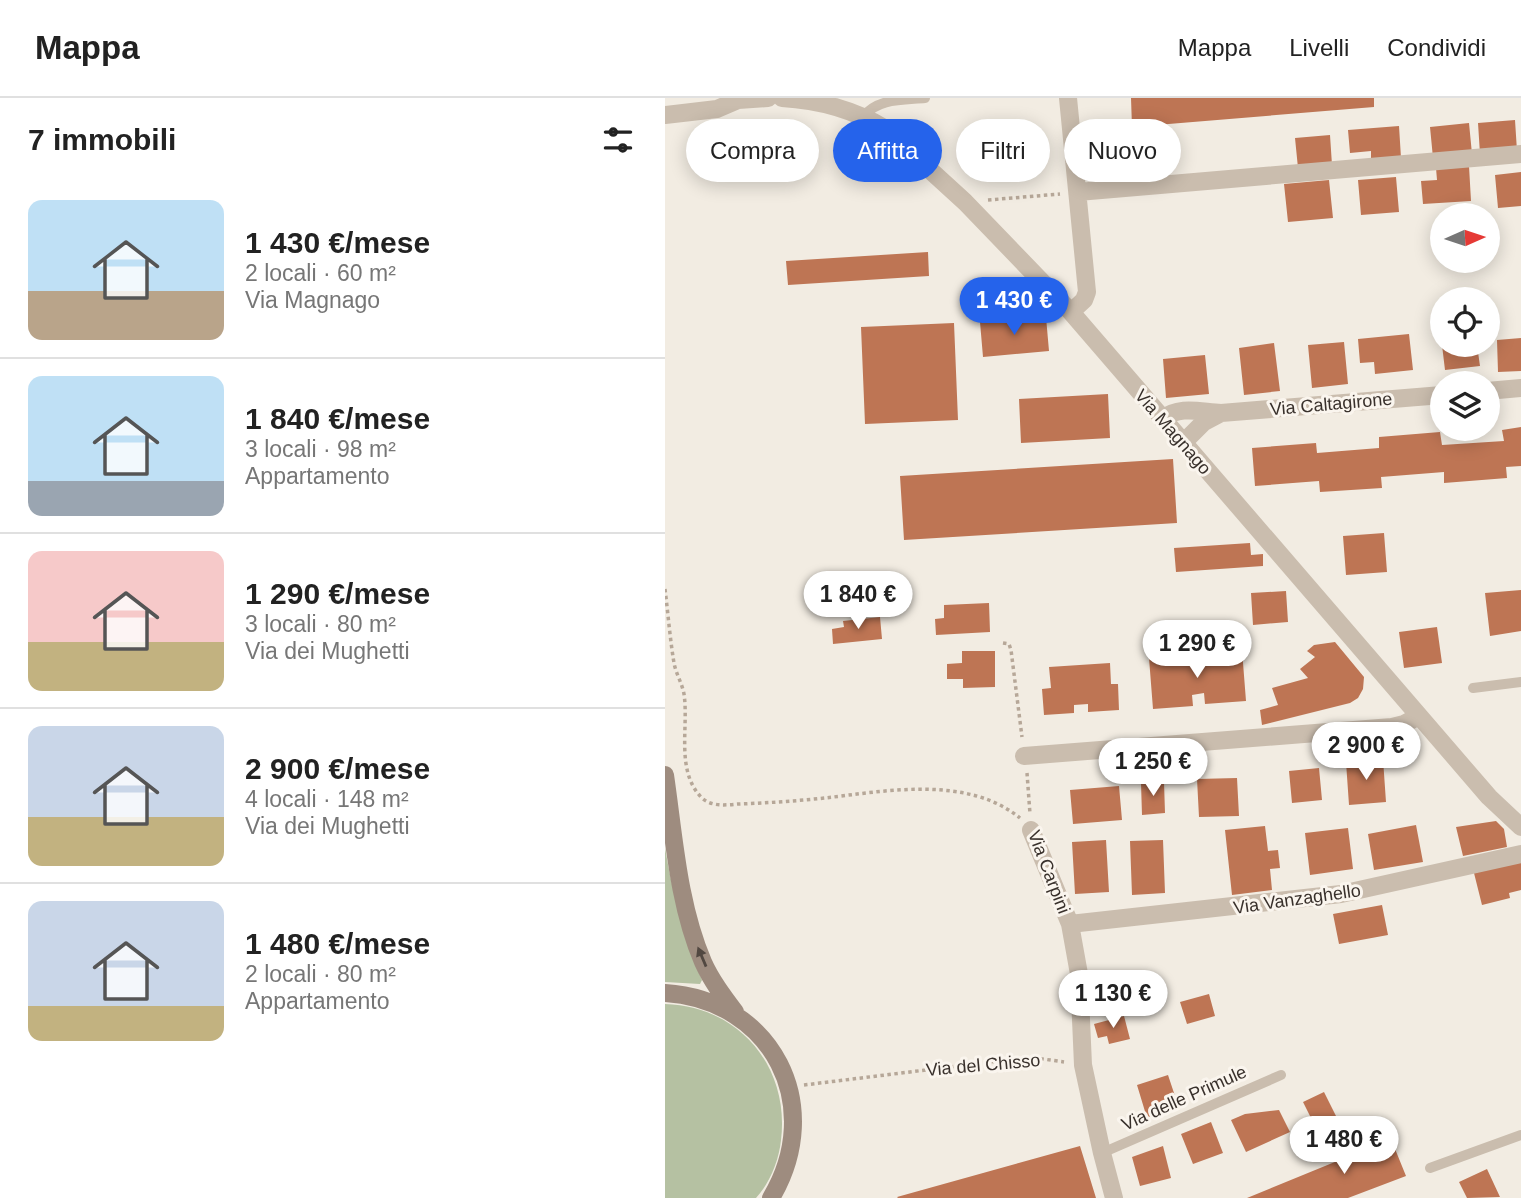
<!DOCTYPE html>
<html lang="it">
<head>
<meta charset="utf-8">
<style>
	:root { --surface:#fff; --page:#f6f6f6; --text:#222; --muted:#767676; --line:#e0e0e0; --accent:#2563eb }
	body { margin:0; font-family:Helvetica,sans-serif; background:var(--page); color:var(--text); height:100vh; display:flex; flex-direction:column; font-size:26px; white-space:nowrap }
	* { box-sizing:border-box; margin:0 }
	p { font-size:23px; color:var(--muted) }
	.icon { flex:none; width:38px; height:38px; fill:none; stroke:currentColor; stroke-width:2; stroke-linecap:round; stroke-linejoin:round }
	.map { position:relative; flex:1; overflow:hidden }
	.sheet { display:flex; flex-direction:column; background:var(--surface); width:665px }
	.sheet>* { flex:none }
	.top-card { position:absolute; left:21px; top:21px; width:665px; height:63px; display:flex; gap:14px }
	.needle { width:46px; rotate:87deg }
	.controls { position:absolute; left:765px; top:105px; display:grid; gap:14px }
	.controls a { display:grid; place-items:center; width:70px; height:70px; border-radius:50%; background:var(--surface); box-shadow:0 4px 18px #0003; font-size:35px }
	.price { position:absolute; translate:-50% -60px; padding:0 16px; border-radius:24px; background:#fff; color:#222; font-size:23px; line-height:46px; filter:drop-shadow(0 2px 4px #0008) }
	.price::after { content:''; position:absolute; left:50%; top:42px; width:21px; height:16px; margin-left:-10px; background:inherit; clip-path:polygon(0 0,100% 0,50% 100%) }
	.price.on { background:var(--accent); color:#fff }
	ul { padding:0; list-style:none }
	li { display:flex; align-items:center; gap:21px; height:175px; padding:0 28px }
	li+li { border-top:2px solid var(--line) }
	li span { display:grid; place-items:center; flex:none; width:196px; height:140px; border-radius:14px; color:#555 }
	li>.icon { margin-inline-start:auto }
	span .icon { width:84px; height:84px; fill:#fffc; stroke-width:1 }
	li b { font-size:30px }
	h2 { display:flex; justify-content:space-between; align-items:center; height:84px; padding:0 28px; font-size:30px }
	.tag { padding:0 24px; border-radius:32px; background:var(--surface); box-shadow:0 4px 18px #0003; font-size:24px; line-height:63px }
	.tag.on { background:var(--accent); color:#fff }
	header { display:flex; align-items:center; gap:42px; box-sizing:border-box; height:98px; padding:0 35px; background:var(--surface); border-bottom:2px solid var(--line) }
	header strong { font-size:33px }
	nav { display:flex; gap:38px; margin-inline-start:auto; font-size:24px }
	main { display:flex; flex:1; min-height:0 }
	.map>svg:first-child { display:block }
	.green { fill:#b5c1a2 }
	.building { fill:#be7554 }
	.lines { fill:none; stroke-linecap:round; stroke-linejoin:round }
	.path { stroke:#b6a798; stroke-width:3.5; stroke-dasharray:3.5 3.5; stroke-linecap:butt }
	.service { stroke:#cabdae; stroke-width:10 }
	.minor { stroke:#cabdae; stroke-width:18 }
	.secondary { stroke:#9e8c7f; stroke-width:18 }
	.oneway { fill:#524841 }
	.labels { text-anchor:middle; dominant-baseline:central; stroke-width:6; stroke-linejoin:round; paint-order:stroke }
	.street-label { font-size:18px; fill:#39312c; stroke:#faf5ee }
</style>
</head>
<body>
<header>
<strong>Mappa</strong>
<nav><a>Mappa</a><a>Livelli</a><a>Condividi</a></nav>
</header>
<main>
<section class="sheet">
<h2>7 immobili<svg class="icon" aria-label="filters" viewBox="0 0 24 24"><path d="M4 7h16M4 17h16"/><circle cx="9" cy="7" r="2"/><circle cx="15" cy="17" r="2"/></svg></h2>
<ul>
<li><span style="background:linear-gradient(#bfe0f5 65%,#b9a48a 0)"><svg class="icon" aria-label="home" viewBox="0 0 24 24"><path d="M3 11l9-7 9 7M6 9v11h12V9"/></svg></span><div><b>1 430 €/mese</b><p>2 locali · 60 m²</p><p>Via Magnago</p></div></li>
<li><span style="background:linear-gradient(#bfe0f5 75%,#9aa5b1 0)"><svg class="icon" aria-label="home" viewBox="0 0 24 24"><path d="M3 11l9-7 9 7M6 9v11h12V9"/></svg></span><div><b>1 840 €/mese</b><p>3 locali · 98 m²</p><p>Appartamento</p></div></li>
<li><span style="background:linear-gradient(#f6c9c9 65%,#c2b280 0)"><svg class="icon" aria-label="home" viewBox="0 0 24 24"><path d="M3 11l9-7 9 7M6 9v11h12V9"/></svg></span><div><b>1 290 €/mese</b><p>3 locali · 80 m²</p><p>Via dei Mughetti</p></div></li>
<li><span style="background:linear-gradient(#c9d6e8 65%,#c2b280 0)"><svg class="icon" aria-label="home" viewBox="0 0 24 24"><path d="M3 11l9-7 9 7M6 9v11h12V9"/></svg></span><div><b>2 900 €/mese</b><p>4 locali · 148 m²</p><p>Via dei Mughetti</p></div></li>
<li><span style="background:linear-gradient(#c9d6e8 75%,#c2b280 0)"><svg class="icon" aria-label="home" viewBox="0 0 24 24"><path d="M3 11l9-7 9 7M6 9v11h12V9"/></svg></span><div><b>1 480 €/mese</b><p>2 locali · 80 m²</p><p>Appartamento</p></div></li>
</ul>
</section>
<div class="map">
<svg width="856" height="1100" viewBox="0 0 856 1100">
	<rect width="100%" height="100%" fill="#f2ece2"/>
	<!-- green -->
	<path class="green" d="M0 750C8 795 18 841 37 882L35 886 0 884Z
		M0 906C74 908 125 969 116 1042 114 1062 105 1085 91 1100H0Z"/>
	<!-- building -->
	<path class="building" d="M466 0H709V9L467 29Z
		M850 22 852 53 815 56 813 25Z
		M804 25 807 56 768 60 765 29Z
		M734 28 736 60 706 62V53L685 55 683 32Z
		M665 37 667 67 633 70 630 40Z
		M804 68 806 103 758 106 756 83 772 82 771 70Z
		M856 74V108L833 110 830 77Z
		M731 79 734 114 696 117 693 82Z
		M664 82 668 120 623 124 619 86Z
		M263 154 264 178 123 187 121 163Z
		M381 219 384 253 318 259 315 224Z
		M289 225 293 322 200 326 196 229Z
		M744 236 748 272 710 276 709 264 695 265 693 241Z
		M856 240V273L833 274 832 242Z
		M679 244 683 286 647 290 643 247Z
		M609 245 615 293 579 297 574 250Z
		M777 247H812L815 268 780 272Z
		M540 257 544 296 501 300 498 261Z
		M443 296 445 340 356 345 354 301Z
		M856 329V368L841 369 842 380 779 385V374L716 379 717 390 655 394 654 383 590 388 587 350 651 345 652 355 714 350V339L775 334 777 347 839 343 837 332Z
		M508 361 512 425 239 442 235 378Z
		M719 435 722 474 681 477 678 438Z
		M585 445 586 457 598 456V468L511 474 509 450Z
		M856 492V533L825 538 820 495Z
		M621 493 623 524 588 527 586 495Z
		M324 505 325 534 271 537 270 521 279 520V507Z
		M215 519 217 541 168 546 167 531 179 529 178 523Z
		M772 529 777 565 739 570 734 534Z
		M670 544 699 579 698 591 693 600 685 605 597 627 595 612 613 607 607 590 643 580 635 571 650 559 642 553 649 547Z
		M577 552 581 603 540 606 539 595 527 597 528 608 488 611 484 560 515 557 516 567 546 564 545 555Z
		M297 553H330V589L298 590V581H282V566L297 565Z
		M445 565 446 586H453L454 612 423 614V606L409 607V615L379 617 377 591 386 590 384 569Z
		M718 661 721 704 684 707 681 664Z
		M654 670 657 702 627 705 624 673Z
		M572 680 574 718 534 719 532 681Z
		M499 684 500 715 477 717 476 685Z
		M454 688 457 722 408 726 405 692Z
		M831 723 839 731 842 749 798 758 791 729Z
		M751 727 758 764 709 772 703 736Z
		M600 728 603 753 613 752 615 770 605 771 607 792 567 797 560 732Z
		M683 730 688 771 645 777 640 735Z
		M441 742 444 794 410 796 407 744Z
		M498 742 500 795 467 797 465 743Z
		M856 764V792L844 795 845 800 817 807 809 775Z
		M717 807 723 837 674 846 668 816Z
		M544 896 550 918 522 926 515 904Z
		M459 918 465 941 444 946 442 938 433 940 429 926Z
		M503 977 514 1010 482 1020 472 987Z
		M659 994 675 1026 654 1036 638 1004Z
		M614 1012 625 1034 581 1054 566 1022 580 1016Z
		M546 1024 558 1055 528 1066 516 1036Z
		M726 1041 741 1078 683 1100H582Z
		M415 1048 431 1100H233L232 1099Z
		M498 1048 506 1080 475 1088 467 1059Z
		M822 1071 835 1099 802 1100 794 1084Z"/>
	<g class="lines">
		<!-- path -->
		<path class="path" d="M323 102 395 96
			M0 491C3 515 5 541 9 565 11 576 17 585 19 596 24 629 10 673 37 700 47 709 61 707 73 706 102 705 131 703 160 700 221 693 302 677 355 720
			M338 545 344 546 346 552 357 639
			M362 675 365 716
			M139 987 350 961 371 960 399 964"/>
		<!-- service -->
		<path class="service" d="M198 19C212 0 239 2 260 0
			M808 590 856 584
			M437 1055 616 977
			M765 1070 856 1037"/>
		<!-- minor -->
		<path class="minor" d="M117 0C152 2 189 12 219 30L300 104 406 214 824 699 856 729
			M403 0 422 194 419 202 406 214
			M0 17 52 11 73 2 103 0
			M413 94 856 56
			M822 293 856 290
			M497 321C515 307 535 314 556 315L777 297
			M518 345 539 324 556 315
			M359 658 727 629 739 626 754 618
			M366 732 405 826 414 876 418 967 437 1055 449 1100
			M405 826 676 796 856 756"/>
		<!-- secondary -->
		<path class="secondary" d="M0 677C9 738 13 806 38 864 46 882 58 898 70 914
			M0 895C108 902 161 1008 106 1100"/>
	</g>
	<!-- one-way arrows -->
	<defs><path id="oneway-solid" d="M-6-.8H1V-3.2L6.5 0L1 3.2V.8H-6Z" transform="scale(1.75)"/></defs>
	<use class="oneway" href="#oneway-solid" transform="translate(37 859) rotate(-113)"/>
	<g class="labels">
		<!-- street labels -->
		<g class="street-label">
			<text transform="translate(666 306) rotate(-5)">Via Caltagirone</text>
			<text transform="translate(508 334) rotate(49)">Via Magnago</text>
			<text transform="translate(384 774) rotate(69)">Via Carpini</text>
			<text transform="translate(632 801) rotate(-8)">Via Vanzaghello</text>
			<text transform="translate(318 967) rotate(-5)">Via del Chisso</text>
			<text transform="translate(519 1000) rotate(-24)">Via delle Primule</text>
		</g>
	</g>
</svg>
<div class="controls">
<a><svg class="needle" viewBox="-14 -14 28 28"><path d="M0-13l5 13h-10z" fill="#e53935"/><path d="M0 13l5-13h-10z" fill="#767676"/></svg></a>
<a><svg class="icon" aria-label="locate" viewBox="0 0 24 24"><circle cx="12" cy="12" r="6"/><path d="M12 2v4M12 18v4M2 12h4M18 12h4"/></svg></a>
<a><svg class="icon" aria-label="layers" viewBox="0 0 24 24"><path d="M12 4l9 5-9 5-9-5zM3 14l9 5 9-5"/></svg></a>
</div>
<b class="price on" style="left:349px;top:239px">1 430 €</b>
<b class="price" style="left:193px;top:533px">1 840 €</b>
<b class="price" style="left:532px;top:582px">1 290 €</b>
<b class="price" style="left:701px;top:684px">2 900 €</b>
<b class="price" style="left:488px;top:700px">1 250 €</b>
<b class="price" style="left:448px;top:932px">1 130 €</b>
<b class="price" style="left:679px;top:1078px">1 480 €</b>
<div class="top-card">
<a class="tag">Compra</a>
<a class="tag on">Affitta</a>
<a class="tag">Filtri</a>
<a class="tag">Nuovo</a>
</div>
</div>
</main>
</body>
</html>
